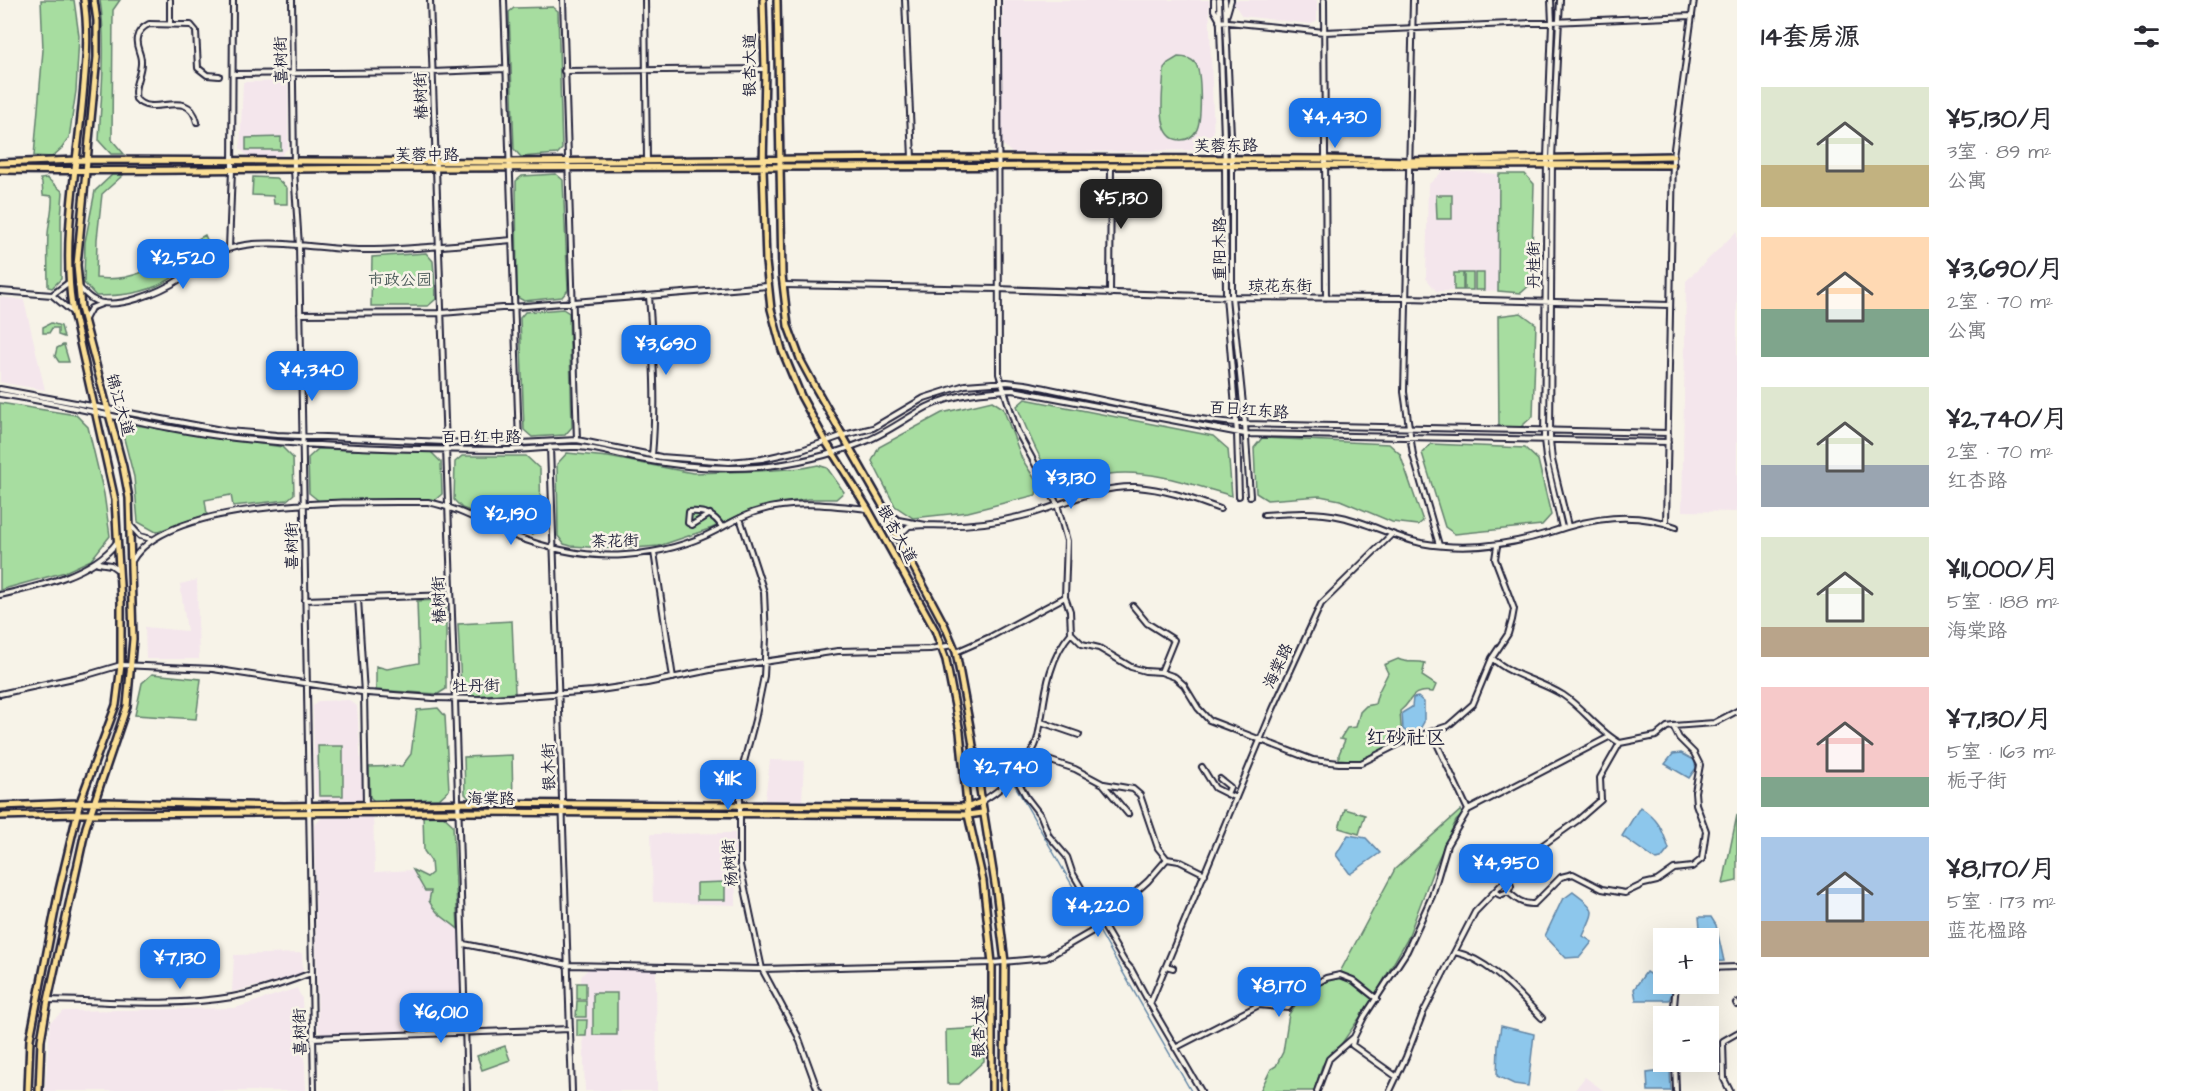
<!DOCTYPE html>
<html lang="zh">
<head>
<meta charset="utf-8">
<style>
	:root { --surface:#fff; --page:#f7f7f7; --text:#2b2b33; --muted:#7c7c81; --accent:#1a73e8 }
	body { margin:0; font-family:"Architects Daughter","LXGW WenKai TC",sans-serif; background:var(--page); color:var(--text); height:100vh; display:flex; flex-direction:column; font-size:22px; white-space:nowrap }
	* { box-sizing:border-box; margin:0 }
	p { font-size:20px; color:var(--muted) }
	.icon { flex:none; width:33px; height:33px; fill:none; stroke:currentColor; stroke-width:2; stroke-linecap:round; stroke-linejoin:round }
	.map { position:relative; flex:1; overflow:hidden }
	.drawer { display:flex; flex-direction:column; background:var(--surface); width:450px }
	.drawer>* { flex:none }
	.tools { position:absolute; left:1653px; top:928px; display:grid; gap:12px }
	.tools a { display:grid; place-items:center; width:66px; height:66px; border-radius:0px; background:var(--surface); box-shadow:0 6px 24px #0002; font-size:30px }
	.price { position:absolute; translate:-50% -51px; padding:0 14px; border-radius:12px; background:var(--accent); color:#fff; font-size:20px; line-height:39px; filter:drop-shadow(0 2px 3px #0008) }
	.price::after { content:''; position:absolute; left:50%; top:36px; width:18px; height:14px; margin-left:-9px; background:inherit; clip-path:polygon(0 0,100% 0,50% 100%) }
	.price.current { background:#222; color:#fff }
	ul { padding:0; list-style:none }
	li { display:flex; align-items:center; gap:18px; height:150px; padding:0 24px }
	li span { display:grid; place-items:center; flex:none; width:168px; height:120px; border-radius:0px; color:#555 }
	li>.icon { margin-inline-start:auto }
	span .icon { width:72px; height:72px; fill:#fffc; stroke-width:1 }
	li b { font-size:26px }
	h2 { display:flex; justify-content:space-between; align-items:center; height:72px; padding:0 24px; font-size:26px }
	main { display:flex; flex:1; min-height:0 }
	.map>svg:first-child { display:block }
	.built { fill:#f4e6ec }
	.green { fill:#a7dda0; stroke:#64806e; stroke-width:1.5 }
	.water { fill:#8dc7ec; stroke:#6285a5; stroke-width:1.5 }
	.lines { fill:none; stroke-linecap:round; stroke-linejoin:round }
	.stream { stroke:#6285a5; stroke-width:1.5 }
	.minor-casing { stroke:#22223b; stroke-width:8 }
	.major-casing { stroke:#22223b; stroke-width:10 }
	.minor { stroke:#f7f3e8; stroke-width:4 }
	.major { stroke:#fbdf96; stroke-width:5 }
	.labels { text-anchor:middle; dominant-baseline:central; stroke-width:5; stroke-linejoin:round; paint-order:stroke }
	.street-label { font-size:16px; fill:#22223b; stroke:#f7f3e8 }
	.park-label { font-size:16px; fill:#4a5a59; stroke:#f7f3e8 }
	.quarter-label { font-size:20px; fill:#22223b; stroke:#f7f3e8 }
</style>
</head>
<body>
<main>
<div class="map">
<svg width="1737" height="1091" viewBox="0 0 1737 1091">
	<rect width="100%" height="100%" fill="#f7f3e8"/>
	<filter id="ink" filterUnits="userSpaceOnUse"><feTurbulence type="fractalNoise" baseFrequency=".0167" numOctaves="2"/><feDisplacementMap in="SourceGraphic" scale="12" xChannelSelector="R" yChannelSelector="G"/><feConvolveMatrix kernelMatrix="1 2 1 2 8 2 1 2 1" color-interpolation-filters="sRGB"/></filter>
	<g filter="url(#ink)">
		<!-- built -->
		<path class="built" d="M1003 0H1209L1214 141 1204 150 1012 153 1002 144Z
			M1233 0H1317V20L1312 24 1242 16 1234 4Z
			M288 81V148L279 157H249L240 149 243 82Z
			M1444 170 1499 174 1498 291H1436L1426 278 1428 185Z
			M1737 231V512L1682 511 1686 281Z
			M0 297 24 300 45 390 0 382Z
			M197 580 199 659H146L145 627 187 631 180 584Z
			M349 700 357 706 363 798 359 801H322L315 794 313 706 318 701Z
			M770 760 804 761 802 801 765 800Z
			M324 815H373L375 872 413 870 427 877 432 872 431 861 424 851 453 825 463 1022 455 1030 323 1035 318 1030 314 826Z
			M735 833 736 905 653 902 651 834Z
			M302 953 303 971 295 977 232 992 234 955Z
			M588 969H656L657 1091H585L581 976Z
			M297 988 302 999 306 1091H45L50 1022 64 1011 235 1008Z
			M1585 1077 1604 1091H1574Z"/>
		<!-- green -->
		<path class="green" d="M41 0H74L79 36 76 91 69 138 62 148 52 157 34 156 43 50Z
			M100 0H120L113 10 112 140 124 154H111L99 141C101 95 107 46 100 0Z
			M553 7 558 11 562 149 557 154 521 157 514 149 509 12 514 8Z
			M1178 57C1185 57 1191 58 1195 63 1202 70 1202 123 1196 131 1193 136 1188 140 1181 140 1153 141 1164 86 1164 68L1168 63Z
			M281 137V150H246V138Z
			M556 174 563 180 568 290 562 297 524 301 517 297 516 181 522 176Z
			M1499 174H1525L1534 184 1531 284 1521 293 1498 291Z
			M112 175H123L102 194 97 239 96 278C143 284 167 256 205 235L208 242 217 249C198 258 183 272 165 282 143 294 120 296 96 296L84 283 85 242 95 191Z
			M253 177 276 178 287 188V204H274L273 196 252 195Z
			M47 178 63 192 61 218V279L52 288 48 287C48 270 47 252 48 234 49 220 53 209 52 196L43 195 42 183 40 179Z
			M1436 195H1452V219H1437Z
			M426 253 433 261 436 299 428 306H371L372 257Z
			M1454 273H1463V290H1454Z
			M1464 273H1473V290H1464Z
			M1475 273H1484V290H1475Z
			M563 309 569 313 572 427 565 435 532 437 524 430 520 318 525 312Z
			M1521 313 1536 324 1533 416 1514 433 1499 432 1498 316Z
			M51 323 61 326 64 337 58 335V328H52L49 333H43V327Z
			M63 345H64L69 362H59L55 356 57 348Z
			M1025 399 1213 436 1228 449 1232 496C1193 485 1151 469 1109 474 1094 476 1070 488 1055 479 1044 473 1023 420 1017 406Z
			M992 401 1003 408 1022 459 1038 484 1036 495 968 512 913 518 895 506 872 461 879 447 942 413Z
			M0 403 76 415 88 427 104 494 110 536 91 560 65 572 0 590Z
			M128 424 282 447 293 458 294 494 287 500 233 506 231 495 205 500 207 514 156 532 138 522 134 477 122 431Z
			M1262 438 1389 444 1400 454 1423 521 1418 525 1392 522 1340 500 1320 496 1267 500 1256 493 1254 448Z
			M1431 444 1525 448 1538 460 1551 515 1542 525 1455 534 1445 527 1422 453Z
			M318 449 431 452 441 462 442 494 435 500 319 501 309 493 308 458Z
			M567 453 608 457 693 473 759 471 803 468 818 465 827 468 844 492 836 499H808L771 505 744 513 712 528 659 546 621 549 571 546 564 544 558 536 557 464Z
			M462 456H526L540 469 541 529 532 535 462 508 454 500 455 462Z
			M440 600 446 606V689L438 694 376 690V666L387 669 419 663 417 601Z
			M512 621 515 693 470 696 461 688 458 624Z
			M1398 659C1408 664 1415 660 1425 663L1422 676 1436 685 1433 692C1408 689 1414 701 1400 711L1402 740 1358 761 1339 759V754L1345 740 1340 739 1347 728 1356 727 1360 712 1366 706 1375 704 1378 693 1388 673 1384 665Z
			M152 674 201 679 196 719 135 715 142 683Z
			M438 708 445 716 449 790 439 799 374 801 370 797 369 767 402 766 411 754 417 710Z
			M318 746H343V796H319Z
			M512 755 513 802H473L465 794 464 757Z
			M1345 809 1365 815 1359 834 1339 828Z
			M1461 810 1462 815 1456 821 1434 868 1407 940 1374 997 1340 1046 1330 1054 1322 1066 1314 1091H1260L1271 1069 1276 1066 1283 1052 1289 1014 1303 994 1340 972 1395 869Z
			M423 814H441L453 825 458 929C448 920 435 914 429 901L431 891H425L413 870 427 877 432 873 431 861 424 851Z
			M1737 815V881L1723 884Z
			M725 882V900H697V883Z
			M577 983H586V999H577Z
			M593 993H617V1035H593Z
			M577 1001H586V1017H576Z
			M577 1020H587L586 1036H577Z
			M984 1028V1061L959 1084H947L946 1030Z
			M505 1046 510 1060 482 1070 477 1056Z"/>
		<!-- water -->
		<path class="water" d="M1418 697 1424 702V722L1420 729 1408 733 1403 729 1402 713 1412 707 1413 698Z
			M1681 753 1694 760 1696 768 1689 778 1665 764 1673 754Z
			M1640 807C1658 819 1662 828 1669 849L1661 859 1656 860 1622 836Z
			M1348 835 1366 838 1380 853 1350 874 1336 855Z
			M1573 892C1598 911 1595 908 1583 936L1592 942 1580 957 1566 958 1545 936 1562 900Z
			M1699 917H1711L1716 925 1724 961 1709 962 1708 939H1701Z
			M1646 972 1674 989 1669 1000H1636L1634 989Z
			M1501 1026 1534 1034 1528 1086 1514 1084 1497 1076 1498 1045Z
			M1670 1070 1671 1091H1648L1647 1073Z"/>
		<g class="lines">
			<!-- stream -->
			<path class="stream" d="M999 757 1010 776
				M1013 782 1095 925
				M1098 929 1191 1091"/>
			<!-- minor casing -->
			<g class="minor-casing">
				<path id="minor" d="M292 0 294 170 299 246 304 518 314 1091
					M430 0 455 699 467 1091
					M504 0 519 443
					M563 0 577 440
					M645 0 647 159
					M905 0 912 158
					M998 0 999 374 1017 431 1057 504 1067 541 1065 597 1070 611 1071 633
					M1214 0V10L1219 19
					M1219 0 1225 165 1226 296 1237 433 1239 496
					M1225 0 1232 159V297L1245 424 1250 496
					M1324 0 1326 298
					M1413 0 1404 392 1413 455 1439 545
					M1551 0 1552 23 1547 158 1544 439 1546 458 1562 528
					M1560 0 1552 158 1550 440 1552 460 1568 526
					M1227 14 1231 0
					M1219 21 1324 32 1692 16
					M170 23V0
					M564 71 765 69
					M233 74 432 72 506 69
					M197 122C188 86 153 119 136 99 132 86 142 74 141 61 141 53 135 46 137 38 138 31 143 27 149 24L191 25 196 31 198 68 207 75 219 76
					M229 248 232 170 233 0
					M783 285 998 289 1232 297 1407 298 1670 305
					M78 286C82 290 87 296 92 299 114 313 162 291 182 278 197 268 210 254 228 249 270 235 329 252 374 250 420 249 466 244 511 240
					M0 291 52 295 68 283
					M1110 294 1111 166
					M52 295 72 312
					M649 296C653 350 657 402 652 456
					M300 314 442 313 768 286
					M84 321 91 308 104 303
					M0 389 227 431 277 435 445 442 502 444 577 440 661 457 729 462 762 459 802 450 844 435 873 428 924 398 965 385 1007 382 1025 384C1098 398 1171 418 1245 424L1668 433
					M0 394C79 406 156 429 235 438 324 448 415 450 505 450 529 450 553 446 578 447 597 448 615 454 634 458 675 466 716 470 758 467 793 464 831 455 864 442 887 433 906 418 927 407 954 394 984 391 1013 390L1245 434 1668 442
					M550 447 572 1091
					M886 510 898 520 926 525 909 526 898 537
					M710 514 692 525 688 523 689 512C704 511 714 514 722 527
					M1264 515C1290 513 1317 511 1342 517 1369 523 1394 537 1421 543 1465 551 1506 546 1548 533
					M740 518 764 592 766 638 764 676 755 720 740 777V865L762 969 798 1036 818 1091
					M1666 524 1673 156 1694 0
					M926 525C963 527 998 523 1034 513 1070 502 1097 486 1136 487 1166 489 1192 499 1220 509
					M131 526 140 536 151 539
					M1551 532C1592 518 1633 511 1676 527
					M654 552 673 678
					M132 561C169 497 360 502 428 502 458 508 481 522 509 534 545 548 586 558 625 555 656 553 689 545 717 530 731 523 743 515 758 511 794 500 831 505 867 509
					M98 563 111 565 118 570
					M0 595C37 587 94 574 117 542
					M358 599 364 693 366 804
					M305 600 451 595
					M1133 606 1147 623 1174 640 1161 672
					M1071 633 1082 644 1099 648 1131 667 1145 671 1161 672 1175 677 1184 685 1198 708 1209 720 1313 760 1339 763H1361L1409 739 1448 726 1473 704 1492 658 1508 634 1512 620 1514 609 1495 559 1497 546
					M956 652 990 637 1065 597
					M0 694 87 675 121 665 213 669 368 693 433 698 482 699 593 691 647 683 715 669 838 651 930 649 953 645
					M1041 722 1079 735
					M1432 733 1468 810
					M1620 743 1656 736 1667 727 1673 726 1714 723 1737 711
					M1030 754 1075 769 1103 784 1128 814
					M1202 767 1215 788 1227 794
					M1015 776 1027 798 1041 816 1049 836 1067 857 1072 872 1124 961 1131 969 1150 1004 1201 1091
					M1220 779 1230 787 1227 794 1236 798
					M1104 784 1133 789 1140 795 1158 848 1167 859
					M981 802C1004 788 1023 771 1035 746 1039 737 1040 724 1042 715 1046 686 1051 656 1071 633
					M1494 892 1500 895 1508 892 1511 886 1508 878
					M1508 892C1516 899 1523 905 1534 904L1561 877 1573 874 1602 889 1625 893 1644 884 1657 881 1674 869 1692 867 1702 859 1706 831 1696 804 1695 792 1700 765 1694 753 1679 738 1673 726
					M1679 939V935
					M464 944 568 965 762 969 992 963 1046 958 1091 932 1148 881 1167 859 1179 861 1205 874
					M1455 952C1490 960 1517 993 1542 1018
					M1166 966 1173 968
					M1708 968 1737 967
					M48 1000C107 1001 173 1007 232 997 259 992 286 983 311 973
					M1736 1003 1737 1005
					M1150 1004 1273 709 1321 604 1391 535
					M1673 1017 1676 984
					M1354 1037 1352 1045 1397 1077
					M312 1038 570 1029
					M1175 1048 1259 1005 1288 1008 1300 993 1326 978 1340 975 1353 980 1377 999
					M1675 1062 1676 1091
					M1317 1091 1329 1059 1354 1037 1364 1017 1407 951 1432 896 1447 845 1468 810 1609 737
					M1390 1091 1406 1057 1423 1013 1475 912 1533 852 1578 820 1601 800 1600 778 1620 743C1598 731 1584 709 1563 695 1541 681 1511 676 1492 658
					M1730 1091 1724 1079 1723 1041 1737 1033"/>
			</g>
			<!-- major casing -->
			<g class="major-casing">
				<path id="major" d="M763 0 765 69 763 168 766 262 771 309 782 350 801 396 826 442 868 509 935 630 946 660 960 732 968 815 983 881 992 963V1091
					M777 0 782 275 788 326 801 361 815 387 884 508 898 538 945 626 956 652 970 727 996 890 1005 962 1004 1091
					M0 163 77 160 509 162 912 158 1325 159 1410 161 1673 156
					M0 170C146 172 291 168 437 168 849 168 1261 164 1673 165
					M0 806 104 802 284 806 476 803 969 807 981 802
					M0 816 77 814 458 812 968 815 982 813
					M28 1091 30 1039 59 890 80 802 116 705 121 665V602L115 500 72 307C62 238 77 166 83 96 86 64 89 32 84 0
					M39 1091 41 1040 48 1000 86 827 127 706 133 639 129 498 123 467 81 308 77 265 97 57V21L94 0"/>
			</g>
			<!-- minor -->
			<use href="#minor" class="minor"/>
			<!-- major -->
			<use href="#major" class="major"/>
		</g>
	</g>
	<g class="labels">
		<!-- street labels -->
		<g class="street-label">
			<text transform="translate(281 60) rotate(-91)">喜树街</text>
			<text transform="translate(750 65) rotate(-90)">银杏大道</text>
			<text transform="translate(421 96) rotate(-92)">椿树街</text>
			<text transform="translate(1226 146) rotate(-1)">芙蓉东路</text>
			<text x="427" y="155">芙蓉中路</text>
			<text transform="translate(1220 249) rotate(-90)">重阳木路</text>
			<text transform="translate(1534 265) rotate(-90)">丹桂街</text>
			<text x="1280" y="286">琼花东街</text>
			<text transform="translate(120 405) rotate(74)">锦江大道</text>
			<text transform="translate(1249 410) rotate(4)">百日红东路</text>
			<text x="481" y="437">百日红中路</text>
			<text transform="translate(897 534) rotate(61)">银杏大道</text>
			<text transform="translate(615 541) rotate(-1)">茶花街</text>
			<text transform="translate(292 546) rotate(-90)">喜树街</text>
			<text transform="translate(439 600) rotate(-92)">椿树街</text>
			<text transform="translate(1278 666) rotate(-65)">海棠路</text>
			<text transform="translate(476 686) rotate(-1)">牡丹街</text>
			<text transform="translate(549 767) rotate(-92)">银木街</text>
			<text x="491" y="799">海棠路</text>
			<text transform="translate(730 863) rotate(-95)">杨树街</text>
			<text transform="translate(979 1026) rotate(-90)">银杏大道</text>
			<text transform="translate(300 1032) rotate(-91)">喜树街</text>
		</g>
		<!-- park labels -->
		<g class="park-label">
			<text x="400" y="280">市政公园</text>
		</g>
		<!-- quarter labels -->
		<g class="quarter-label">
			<text x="1406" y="738">红砂社区</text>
		</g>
	</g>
</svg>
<div class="tools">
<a>+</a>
<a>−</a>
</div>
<b class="price" style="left:1335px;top:149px">¥4,430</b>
<b class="price current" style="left:1121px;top:230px">¥5,130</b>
<b class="price" style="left:183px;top:290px">¥2,520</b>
<b class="price" style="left:666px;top:376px">¥3,690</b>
<b class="price" style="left:312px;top:402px">¥4,340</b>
<b class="price" style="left:1071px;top:510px">¥3,130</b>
<b class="price" style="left:511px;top:546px">¥2,190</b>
<b class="price" style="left:1006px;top:799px">¥2,740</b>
<b class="price" style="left:728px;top:811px">¥11K</b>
<b class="price" style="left:1506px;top:895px">¥4,950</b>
<b class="price" style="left:1098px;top:938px">¥4,220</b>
<b class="price" style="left:180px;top:990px">¥7,130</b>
<b class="price" style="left:1279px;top:1018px">¥8,170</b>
<b class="price" style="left:441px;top:1044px">¥6,010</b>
</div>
<section class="drawer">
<h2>14套房源<svg class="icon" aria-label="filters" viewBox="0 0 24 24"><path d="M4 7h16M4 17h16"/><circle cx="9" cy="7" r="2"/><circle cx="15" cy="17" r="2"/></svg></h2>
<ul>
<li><span style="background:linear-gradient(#dfe7d0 65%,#c2b280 0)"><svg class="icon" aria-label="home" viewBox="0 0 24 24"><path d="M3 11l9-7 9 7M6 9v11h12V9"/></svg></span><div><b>¥5,130/月</b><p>3室 · 89 m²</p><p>公寓</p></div></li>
<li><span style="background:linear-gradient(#ffd9b3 60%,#7fa58c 0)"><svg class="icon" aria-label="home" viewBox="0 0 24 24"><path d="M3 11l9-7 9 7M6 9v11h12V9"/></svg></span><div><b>¥3,690/月</b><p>2室 · 70 m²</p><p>公寓</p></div></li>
<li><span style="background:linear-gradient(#dfe7d0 65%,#9aa5b1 0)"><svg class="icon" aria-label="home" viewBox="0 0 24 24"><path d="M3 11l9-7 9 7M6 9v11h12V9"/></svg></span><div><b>¥2,740/月</b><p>2室 · 70 m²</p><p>红杏路</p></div></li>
<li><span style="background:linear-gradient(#dfe7d0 75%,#b9a48a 0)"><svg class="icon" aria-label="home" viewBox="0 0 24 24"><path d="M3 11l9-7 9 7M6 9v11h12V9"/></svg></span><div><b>¥11,000/月</b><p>5室 · 188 m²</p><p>海棠路</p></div></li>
<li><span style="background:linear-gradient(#f6c9c9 75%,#7fa58c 0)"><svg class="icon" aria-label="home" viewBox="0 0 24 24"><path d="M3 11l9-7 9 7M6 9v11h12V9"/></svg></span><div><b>¥7,130/月</b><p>5室 · 163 m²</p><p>栀子街</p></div></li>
<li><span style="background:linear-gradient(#a9c7e8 70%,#b9a48a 0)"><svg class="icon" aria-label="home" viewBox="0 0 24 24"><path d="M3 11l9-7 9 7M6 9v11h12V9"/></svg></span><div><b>¥8,170/月</b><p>5室 · 173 m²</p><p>蓝花楹路</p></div></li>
</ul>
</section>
</main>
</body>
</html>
